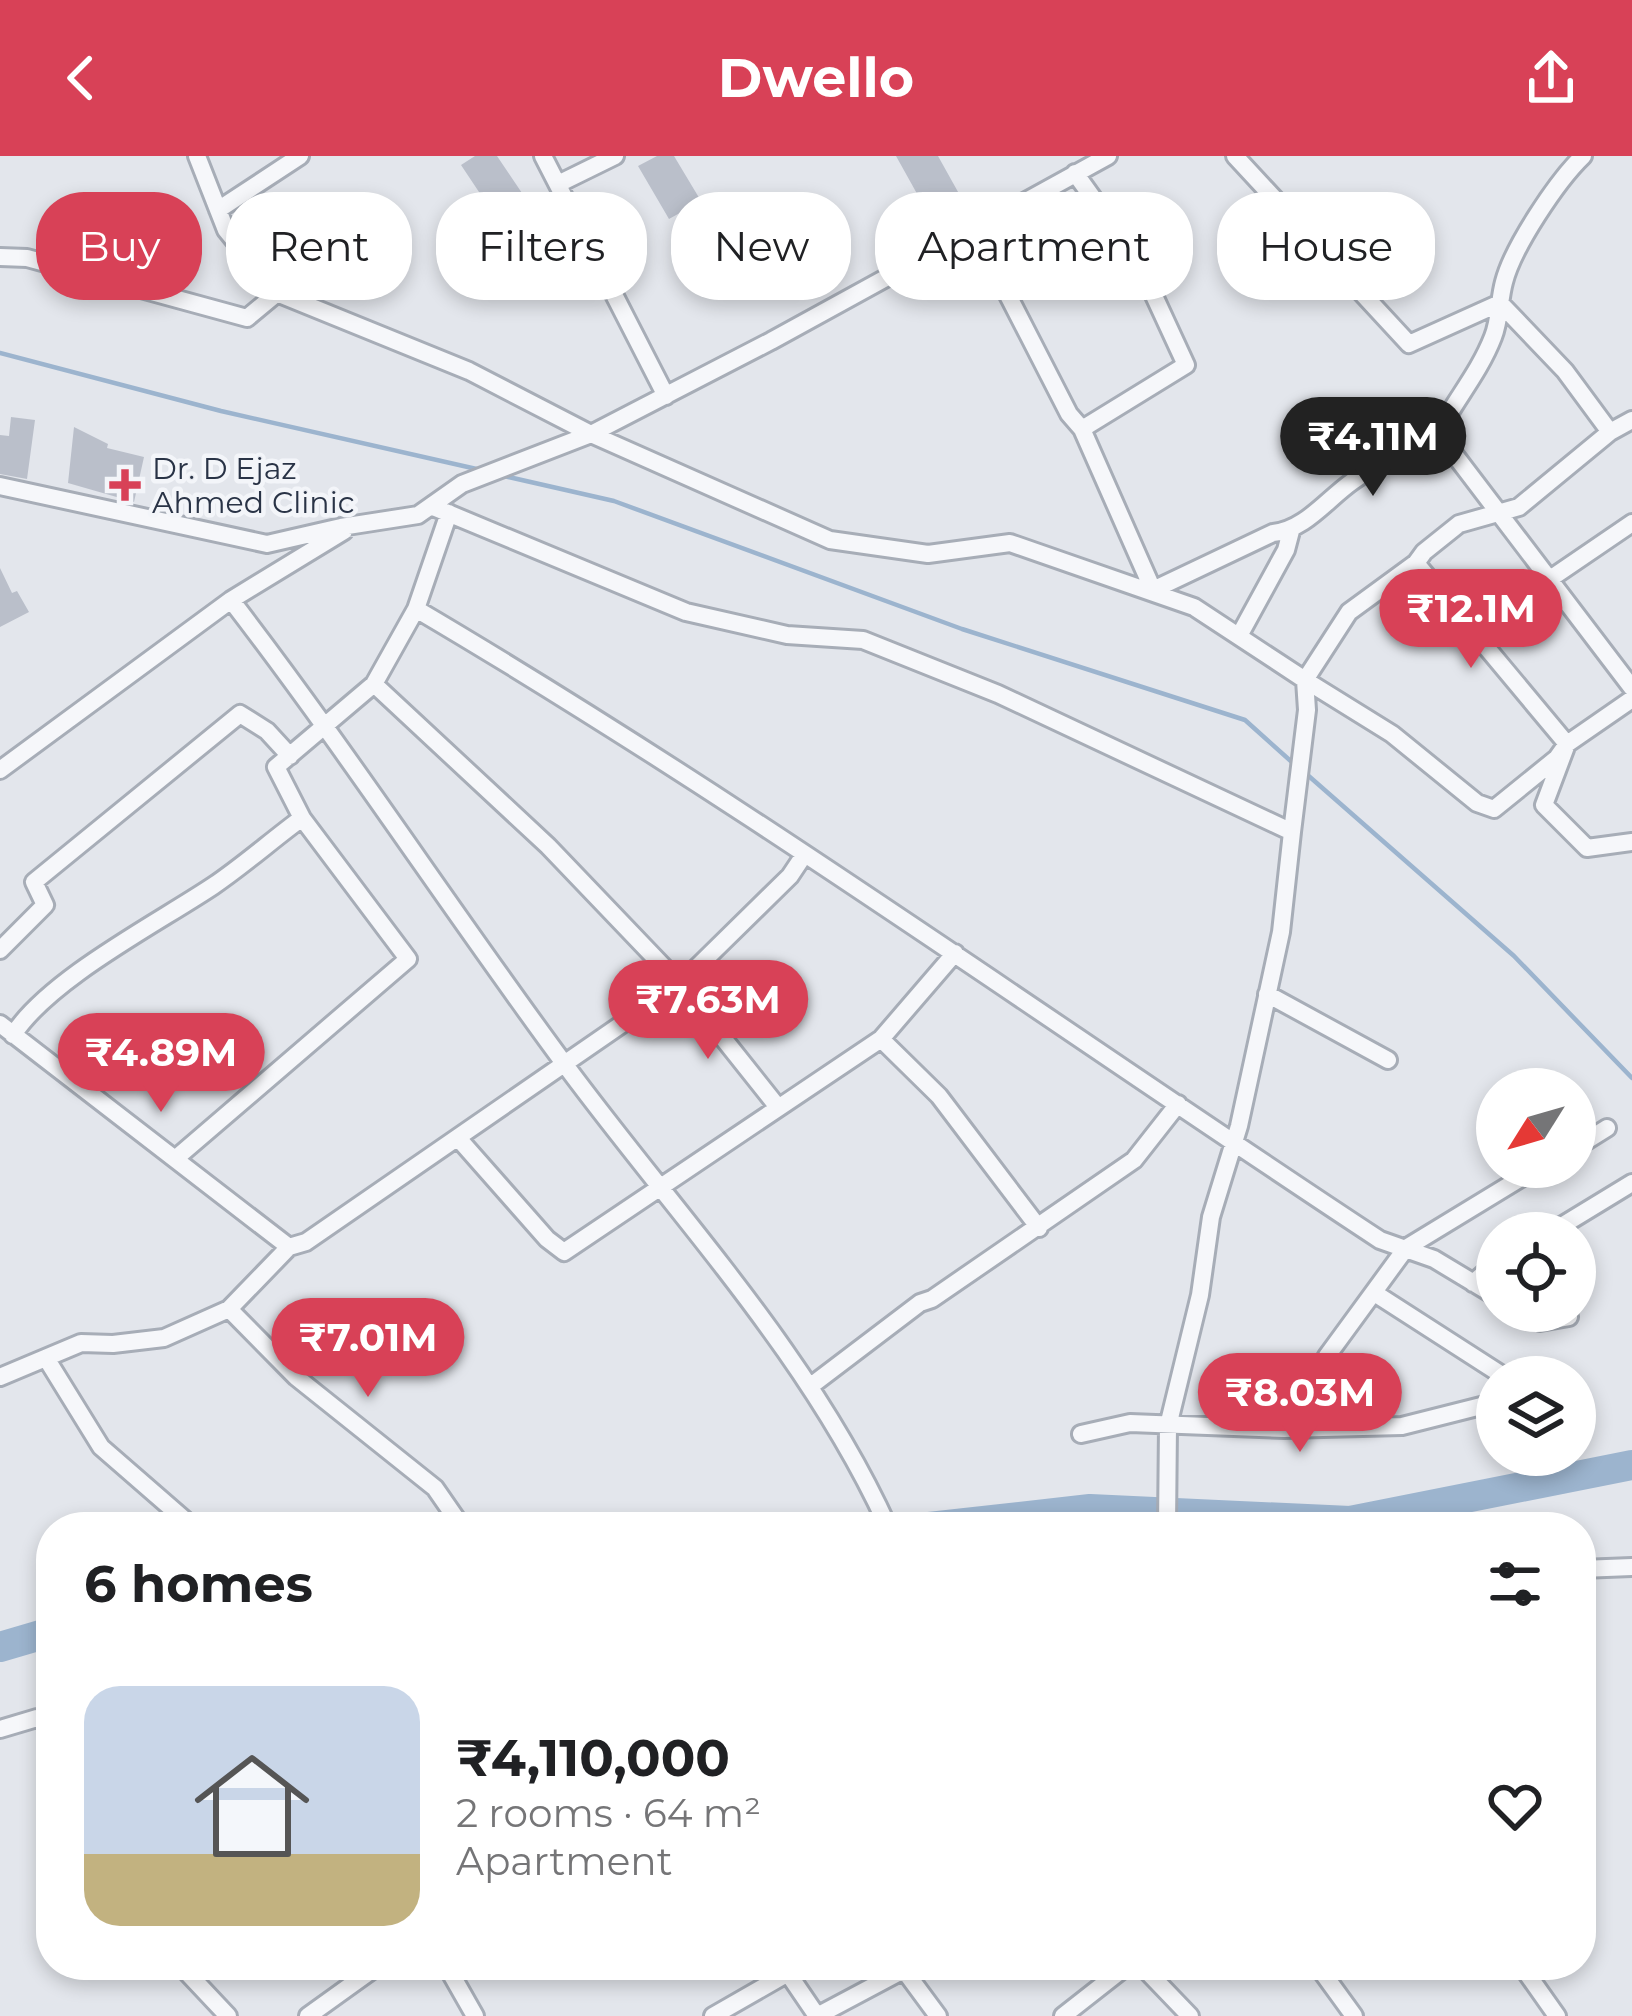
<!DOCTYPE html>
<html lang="en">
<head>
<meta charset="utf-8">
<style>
	:root { --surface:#fff; --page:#f6f6f6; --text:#202124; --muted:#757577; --accent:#d84157 }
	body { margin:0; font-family:Montserrat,sans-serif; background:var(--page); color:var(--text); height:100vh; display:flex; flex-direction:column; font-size:45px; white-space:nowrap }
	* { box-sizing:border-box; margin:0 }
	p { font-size:39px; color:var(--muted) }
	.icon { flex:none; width:66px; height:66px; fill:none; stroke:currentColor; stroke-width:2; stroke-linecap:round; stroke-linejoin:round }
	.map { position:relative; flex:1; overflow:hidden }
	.drawer { position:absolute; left:36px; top:1356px; width:1560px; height:468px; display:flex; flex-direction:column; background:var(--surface); border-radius:48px; box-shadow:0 6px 18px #0003 }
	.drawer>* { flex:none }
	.guide { position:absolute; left:36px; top:36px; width:1560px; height:108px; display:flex; gap:24px }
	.needle { width:78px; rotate:233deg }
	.buttons { position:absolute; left:1476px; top:912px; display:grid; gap:24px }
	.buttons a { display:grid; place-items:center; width:120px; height:120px; border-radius:50%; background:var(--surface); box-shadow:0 6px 18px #0003; font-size:60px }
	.price { position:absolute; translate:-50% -102px; padding:0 27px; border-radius:42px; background:var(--accent); color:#fff; font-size:39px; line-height:78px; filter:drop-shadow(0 3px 6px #0008) }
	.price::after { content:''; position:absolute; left:50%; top:72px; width:36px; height:27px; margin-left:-18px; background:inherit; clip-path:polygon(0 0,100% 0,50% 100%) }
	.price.current { background:#222; color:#fff }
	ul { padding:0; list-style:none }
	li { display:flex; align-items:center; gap:36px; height:300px; padding:0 48px }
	li span { display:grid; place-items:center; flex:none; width:336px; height:240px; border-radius:36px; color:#555 }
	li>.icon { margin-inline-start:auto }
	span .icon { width:144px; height:144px; fill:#fffc; stroke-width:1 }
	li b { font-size:51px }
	h2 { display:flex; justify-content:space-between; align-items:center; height:144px; padding:0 48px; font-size:51px }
	.chip { padding:0 42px; border-radius:48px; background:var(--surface); box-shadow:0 6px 18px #0003; font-size:42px; line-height:108px }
	.chip.current { background:var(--accent); color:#fff }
	header { display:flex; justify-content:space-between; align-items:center; height:156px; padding:0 48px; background:var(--accent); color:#fff; font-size:54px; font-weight:700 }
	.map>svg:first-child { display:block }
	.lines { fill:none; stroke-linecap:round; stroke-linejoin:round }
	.stream { stroke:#9cb4ce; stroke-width:4.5 }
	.river { stroke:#9cb4ce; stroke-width:30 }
	.building { fill:#babfca }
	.minor-casing { stroke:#a7adb7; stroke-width:22 }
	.minor { stroke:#f6f7fa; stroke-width:16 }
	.poi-dot { fill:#d84157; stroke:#f3f5f9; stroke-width:4.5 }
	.labels { text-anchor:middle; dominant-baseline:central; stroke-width:9; stroke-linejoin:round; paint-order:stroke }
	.poi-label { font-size:30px; fill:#293346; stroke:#f3f5f9; text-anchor:start }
</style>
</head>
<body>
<header><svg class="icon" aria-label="back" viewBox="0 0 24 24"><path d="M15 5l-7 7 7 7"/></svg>Dwello<svg class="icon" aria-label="share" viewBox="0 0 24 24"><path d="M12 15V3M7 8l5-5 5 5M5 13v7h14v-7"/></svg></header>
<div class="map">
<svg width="1632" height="1860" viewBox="0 0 1632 1860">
	<rect width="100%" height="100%" fill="#e3e6ec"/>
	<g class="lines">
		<!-- stream -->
		<path class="stream" d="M0 197 221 255 481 314
			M504 320 614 345 962 473 1245 564 1294 608
			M1303 615 1514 800 1632 922"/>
		<!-- river -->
		<path class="river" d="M929 1371 1090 1353 1350 1365 1632 1309
			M0 1491 51 1476"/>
	</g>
	<!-- building -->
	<path class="building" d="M475 0H497L530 49 501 69 461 9Z
		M657 0H674L701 45 669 63 638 10Z
		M896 0H938L967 52 935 70Z
		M11 261 35 264 27 323 0 318V279L9 280Z
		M74 271 108 288 107 292 144 301 134 346 68 327Z
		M0 412 12 437 17 435 29 456 0 471Z"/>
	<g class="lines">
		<!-- minor casing -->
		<g class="minor-casing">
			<path id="minor" d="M197 0 226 74 277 137
				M543 0 666 240
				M1235 0 1409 188 1500 147 1565 215 1610 276 1519 351 1459 368 1424 396 1416 407 1349 456 1305 524 1392 578 1477 647 1494 653 1557 602 1567 588 1632 543
				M1075 17 1138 105 1186 209 1082 273
				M558 28 615 0
				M218 54 300 0
				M973 71 1069 258 1082 273 1153 434 1273 377C1305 374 1327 343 1353 325 1379 307 1408 287 1438 277 1455 244 1479 217 1493 181 1500 164 1499 144 1504 126 1513 91 1557 25 1583 0
				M0 101 27 102 247 162 277 137 469 215 591 278 830 384 928 398 1010 387 1194 451 1305 524 1307 554 1292 676
				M1610 276 1632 264
				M1438 277 1632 532
				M0 330 267 388 341 371 418 359 462 328 591 278 771 185 1108 0
				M431 350 686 456 787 479 863 484 998 538 1292 676 1281 776 1239 970 1211 1061 1200 1139 1168 1270 1167 1371
				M1416 407 1567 588 1544 649 1587 692 1632 686
				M1547 425 1632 367
				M231 444C348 596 452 756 566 910 677 1060 810 1199 888 1371
				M416 453C747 648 1059 873 1380 1084L1434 1103 1497 1141
				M1239 480 1286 394 1291 375
				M374 528 548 690 680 828 777 950
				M0 614 231 444 344 375
				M0 794 45 749 34 726 240 558 267 575 290 600
				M1267 838 1388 904
				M0 868 289 1091
				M13 879C49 823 156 768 213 730 244 709 272 684 302 662
				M881 883 939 940 1039 1072
				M458 982 547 1083 564 1096 881 883 955 797
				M1575 992 1607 972
				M175 1003 408 803 302 662 276 611 374 528 416 453 449 357
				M1550 1077 1632 1027
				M1473 1127 1497 1106
				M1376 1138 1505 1221
				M229 1153 296 1221 435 1332 462 1371
				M1521 1155 1540 1166 1569 1161
				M46 1202 101 1291 193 1371
				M0 1221 81 1187 113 1188 164 1182 229 1153 289 1091 306 1086 680 828 790 720 804 699
				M812 1229 920 1147 932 1143 1134 1004 1178 948
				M1284 1273 1327 1200 1406 1092 1539 1011
				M1081 1278 1130 1267 1284 1273 1402 1270 1497 1246
				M1581 1413 1632 1411
				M0 1573 37 1562 51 1567
				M180 1809 228 1860
				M446 1809 475 1860
				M1141 1809 1190 1860
				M1317 1809 1354 1860
				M1521 1809 1557 1860
				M783 1810 817 1860
				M904 1814 938 1860
				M308 1860 379 1809
				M713 1860 788 1817
				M817 1860 913 1809
				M1063 1860 1128 1809"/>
		</g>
		<!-- minor -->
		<use href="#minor" class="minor"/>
	</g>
	<!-- markers -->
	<path class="poi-dot" d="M119 311h12v12h12v12h-12v12h-12v-12h-12v-12h12z"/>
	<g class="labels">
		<!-- poi labels -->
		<g class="poi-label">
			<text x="152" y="312">Dr. D Ejaz<tspan x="152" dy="34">Ahmed Clinic</tspan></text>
		</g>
	</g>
</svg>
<div class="buttons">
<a><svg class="needle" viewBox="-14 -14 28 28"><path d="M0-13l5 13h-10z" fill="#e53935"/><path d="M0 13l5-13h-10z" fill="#757577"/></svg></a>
<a><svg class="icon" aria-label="locate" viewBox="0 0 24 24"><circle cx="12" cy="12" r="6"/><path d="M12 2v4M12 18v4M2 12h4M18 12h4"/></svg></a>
<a><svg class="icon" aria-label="layers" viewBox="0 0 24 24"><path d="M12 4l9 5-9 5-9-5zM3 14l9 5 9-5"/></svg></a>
</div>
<b class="price current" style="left:1373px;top:343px">₹4.11M</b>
<b class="price" style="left:1471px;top:515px">₹12.1M</b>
<b class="price" style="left:708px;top:906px">₹7.63M</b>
<b class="price" style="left:161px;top:959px">₹4.89M</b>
<b class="price" style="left:368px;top:1244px">₹7.01M</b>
<b class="price" style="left:1300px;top:1299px">₹8.03M</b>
<div class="guide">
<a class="chip current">Buy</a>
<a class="chip">Rent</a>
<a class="chip">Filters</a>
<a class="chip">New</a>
<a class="chip">Apartment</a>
<a class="chip">House</a>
</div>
<section class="drawer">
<h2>6 homes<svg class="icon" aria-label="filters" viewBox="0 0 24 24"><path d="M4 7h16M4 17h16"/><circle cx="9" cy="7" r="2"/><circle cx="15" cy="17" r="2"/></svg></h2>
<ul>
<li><span style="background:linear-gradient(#c9d6e8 70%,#c2b280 0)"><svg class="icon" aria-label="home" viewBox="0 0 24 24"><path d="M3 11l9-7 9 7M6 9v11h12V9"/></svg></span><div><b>₹4,110,000</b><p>2 rooms · 64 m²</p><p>Apartment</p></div><svg class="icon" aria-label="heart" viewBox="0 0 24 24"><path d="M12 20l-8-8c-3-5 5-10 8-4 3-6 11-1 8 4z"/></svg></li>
</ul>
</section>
</div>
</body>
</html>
